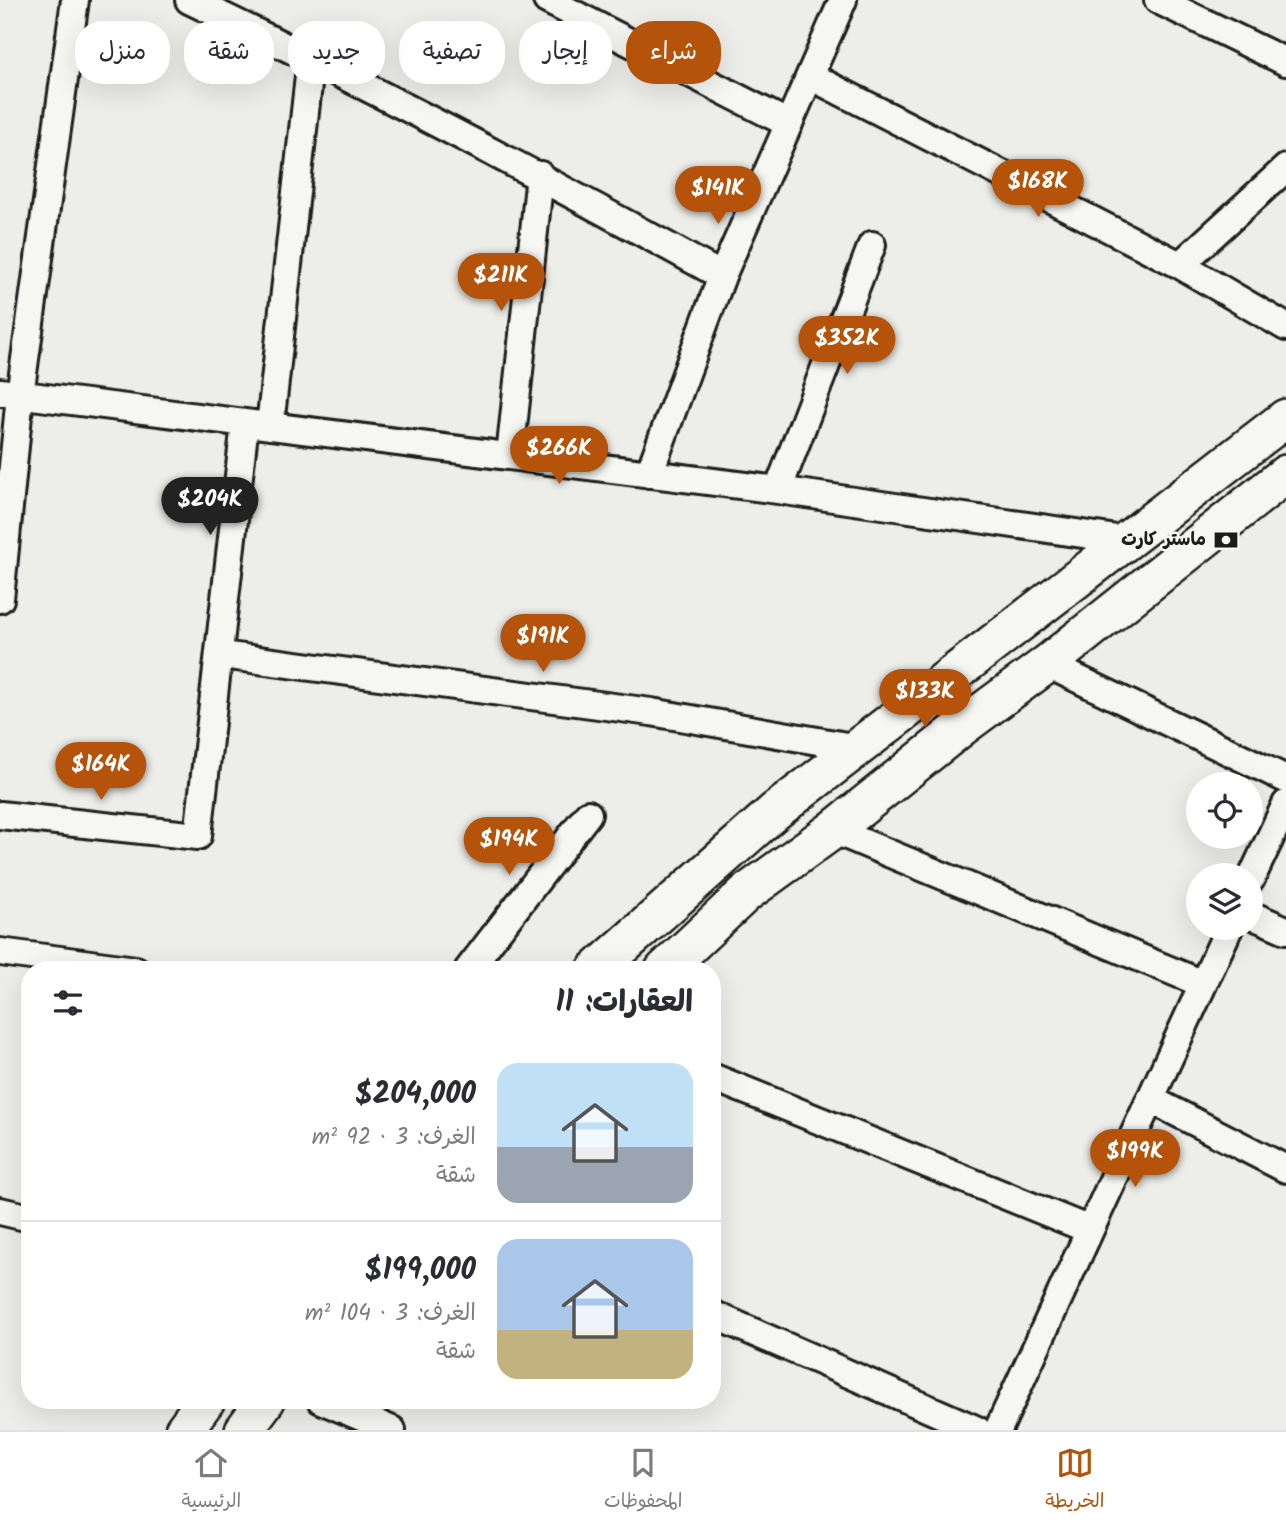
<!DOCTYPE html>
<html lang="ar">
<head>
<meta charset="utf-8">
<style>
	:root { --surface:#fff; --page:#f2f2f3; --text:#2b2b33; --muted:#7c7c81; --line:#e1e1e2; --accent:#b45309 }
	body { margin:0; font-family:Kalam,"Playpen Sans Arabic",sans-serif; background:var(--page); color:var(--text); direction:rtl; height:100vh; display:flex; flex-direction:column; font-size:26px; white-space:nowrap }
	* { box-sizing:border-box; margin:0 }
	p { font-size:23px; color:var(--muted) }
	.icon { flex:none; width:38px; height:38px; fill:none; stroke:currentColor; stroke-width:2; stroke-linecap:round; stroke-linejoin:round }
	.map { position:relative; flex:1; overflow:hidden; direction:ltr }
	.panel { position:absolute; left:21px; top:961px; width:700px; height:448px; display:flex; flex-direction:column; background:var(--surface); border-radius:28px; box-shadow:0 7px 28px #0002; direction:rtl }
	.panel>* { flex:none }
	.hud { position:absolute; left:21px; top:21px; width:700px; height:63px; direction:rtl; display:flex; gap:14px }
	.fabs { position:absolute; left:1186px; top:772px; display:grid; gap:14px }
	.fabs a { display:grid; place-items:center; width:77px; height:77px; border-radius:50%; background:var(--surface); box-shadow:0 7px 28px #0002; font-size:35px }
	.price { position:absolute; translate:-50% -60px; padding:0 16px; border-radius:24px; background:var(--accent); color:#fff; font-size:23px; line-height:46px; filter:drop-shadow(0 2px 4px #0008) }
	.price::after { content:''; position:absolute; left:50%; top:42px; width:21px; height:16px; margin-left:-10px; background:inherit; clip-path:polygon(0 0,100% 0,50% 100%) }
	.price.on { background:#222; color:#fff }
	ul { padding:0; list-style:none }
	li { display:flex; align-items:center; gap:21px; height:175px; padding:0 28px }
	li+li { border-top:2px solid var(--line) }
	li span { display:grid; place-items:center; flex:none; width:196px; height:140px; border-radius:21px; color:#555 }
	li>.icon { margin-inline-start:auto }
	span .icon { width:84px; height:84px; fill:#fffc; stroke-width:1 }
	li b { font-size:30px }
	h2 { display:flex; justify-content:space-between; align-items:center; height:84px; padding:0 28px; font-size:30px }
	.tag { padding:0 24px; border-radius:28px; background:var(--surface); box-shadow:0 7px 28px #0002; font-size:24px; line-height:63px }
	.tag.on { background:var(--accent); color:#fff }
	.menu { display:flex; justify-content:space-around; align-items:center; height:98px; border-top:2px solid var(--line); background:var(--surface); font-size:19px; color:var(--muted) }
	.menu a { display:grid; justify-items:center; gap:4px }
	.menu .on { color:var(--accent) }
	.map>svg:first-child { display:block }
	.lines { fill:none; stroke-linecap:round; stroke-linejoin:round }
	.street-casing { stroke:#1c1c1c; stroke-width:32 }
	.secondary-casing { stroke:#1c1c1c; stroke-width:42 }
	.street { stroke:#f6f6f2; stroke-width:26 }
	.secondary { stroke:#f6f6f2; stroke-width:37 }
	.labels { text-anchor:middle; dominant-baseline:central; stroke-width:5; stroke-linejoin:round; paint-order:stroke }
	.poi-label { font-size:18px; font-weight:bold; fill:#1c1c1c; stroke:#f6f6f2; text-anchor:end }
</style>
</head>
<body>
<div class="map">
<svg width="1286" height="1430" viewBox="0 0 1286 1430">
	<rect width="100%" height="100%" fill="#edede9"/>
	<filter id="ink" filterUnits="userSpaceOnUse"><feTurbulence type="fractalNoise" baseFrequency=".0143" numOctaves="2"/><feDisplacementMap in="SourceGraphic" scale="14" xChannelSelector="R" yChannelSelector="G"/><feConvolveMatrix kernelMatrix="1 2 1 2 8 2 1 2 1" color-interpolation-filters="sRGB"/></filter>
	<g filter="url(#ink)">
		<g class="lines">
			<!-- street casing -->
			<g class="street-casing">
				<path id="street" d="M189 0C370 86 546 179 722 276
					M547 0 789 124
					M1158 0 1286 62
					M810 76 1180 265 1286 327
					M1180 265 1286 168
					M0 392 778 490 1124 540
					M270 426 311 58
					M510 456 540 175
					M649 474 722 276 843 0
					M778 490 872 245
					M0 599 20 395 75 0
					M221 655 651 712 858 748
					M1047 664 1286 779
					M0 815 198 836 245 423
					M833 830 1203 984
					M1251 879 1286 804
					M1251 915 1286 930
					M0 952 136 970
					M468 970 588 814
					M712 1077 1090 1230
					M1150 1099 1286 1169
					M0 1211 30 1218
					M712 1314 977 1430
					M321 1400 392 1430
					M998 1430 1229 928"/>
			</g>
			<!-- secondary casing -->
			<g class="secondary-casing">
				<path id="secondary" d="M596 970 774 812 1286 418
					M664 970 746 893 833 830 963 726 1047 664 1286 474
					M184 1430 206 1400
					M244 1430 266 1400"/>
			</g>
			<!-- street -->
			<use href="#street" class="street"/>
			<!-- secondary -->
			<use href="#secondary" class="secondary"/>
		</g>
	</g>
	<!-- icons -->
	<defs>
		<g id="bank-bare" transform="scale(1.89)"><path d="M-6-4H6V4H-6ZM0-2.3a2.3 2.3 0 1 0 0 4.6a2.3 2.3 0 1 0 0-4.6Z" fill="#1c1c1c" stroke="#f6f6f2" stroke-width="2.5" paint-order="stroke"/></g>
	</defs>
	<g fill-rule="evenodd">
		<use href="#bank-bare" x="1226" y="540"/>
	</g>
	<g class="labels">
		<!-- poi labels -->
		<g class="poi-label">
			<text x="1206" y="540">ماستر كارت</text>
		</g>
	</g>
</svg>
<div class="fabs">
<a><svg class="icon" aria-label="locate" viewBox="0 0 24 24"><circle cx="12" cy="12" r="6"/><path d="M12 2v4M12 18v4M2 12h4M18 12h4"/></svg></a>
<a><svg class="icon" aria-label="layers" viewBox="0 0 24 24"><path d="M12 4l9 5-9 5-9-5zM3 14l9 5 9-5"/></svg></a>
</div>
<b class="price" style="left:1038px;top:219px">$168K</b>
<b class="price" style="left:718px;top:226px">$141K</b>
<b class="price" style="left:501px;top:313px">$211K</b>
<b class="price" style="left:847px;top:376px">$352K</b>
<b class="price" style="left:559px;top:486px">$266K</b>
<b class="price on" style="left:210px;top:537px">$204K</b>
<b class="price" style="left:543px;top:674px">$191K</b>
<b class="price" style="left:925px;top:729px">$133K</b>
<b class="price" style="left:101px;top:802px">$164K</b>
<b class="price" style="left:509px;top:877px">$194K</b>
<b class="price" style="left:1135px;top:1189px">$199K</b>
<div class="hud">
<a class="tag on">شراء</a>
<a class="tag">إيجار</a>
<a class="tag">تصفية</a>
<a class="tag">جديد</a>
<a class="tag">شقة</a>
<a class="tag">منزل</a>
</div>
<section class="panel">
<h2>العقارات: 11<svg class="icon" aria-label="filters" viewBox="0 0 24 24"><path d="M4 7h16M4 17h16"/><circle cx="9" cy="7" r="2"/><circle cx="15" cy="17" r="2"/></svg></h2>
<ul>
<li><span style="background:linear-gradient(#bfe0f5 60%,#9aa5b1 0)"><svg class="icon" aria-label="home" viewBox="0 0 24 24"><path d="M3 11l9-7 9 7M6 9v11h12V9"/></svg></span><div><b>$204,000</b><p>الغرف: 3 · 92 m²</p><p>شقة</p></div></li>
<li><span style="background:linear-gradient(#a9c7e8 65%,#c2b280 0)"><svg class="icon" aria-label="home" viewBox="0 0 24 24"><path d="M3 11l9-7 9 7M6 9v11h12V9"/></svg></span><div><b>$199,000</b><p>الغرف: 3 · 104 m²</p><p>شقة</p></div></li>
</ul>
</section>
</div>
<nav class="menu">
<a class="on"><svg class="icon" aria-label="map" viewBox="0 0 24 24"><path d="M3 6l6-2 6 2 6-2v14l-6 2-6-2-6 2zM9 4v14M15 6v14"/></svg>الخريطة</a>
<a><svg class="icon" aria-label="saved" viewBox="0 0 24 24"><path d="M7 4h10v16l-5-4-5 4z"/></svg>المحفوظات</a>
<a><svg class="icon" aria-label="home" viewBox="0 0 24 24"><path d="M3 11l9-7 9 7M6 9v11h12V9"/></svg>الرئيسية</a>
</nav>
</body>
</html>
